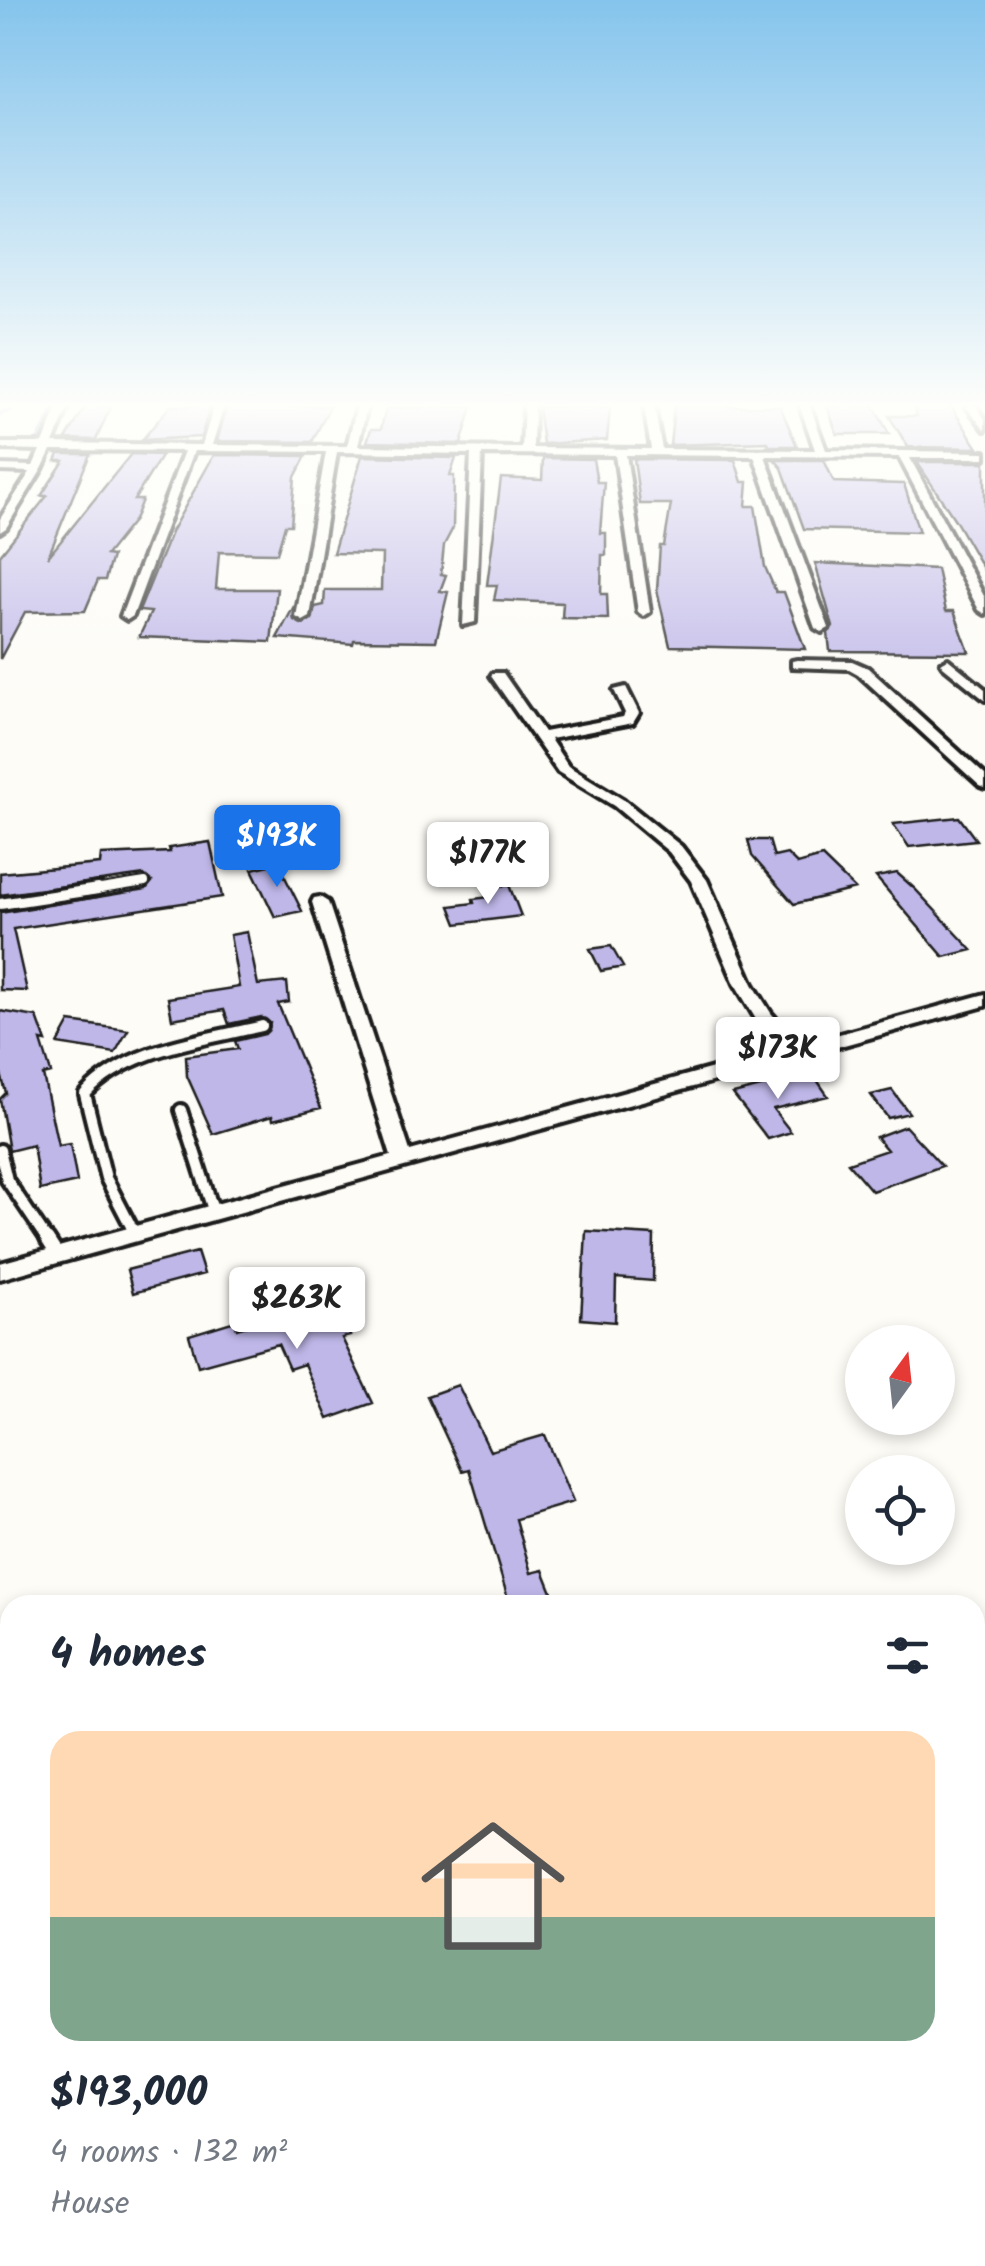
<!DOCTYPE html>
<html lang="en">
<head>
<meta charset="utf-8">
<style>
	:root { --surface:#fff; --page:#f2f2f3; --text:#1f2937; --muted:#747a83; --line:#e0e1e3; --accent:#1a73e8 }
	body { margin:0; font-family:Kalam,sans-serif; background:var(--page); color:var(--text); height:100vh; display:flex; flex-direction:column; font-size:38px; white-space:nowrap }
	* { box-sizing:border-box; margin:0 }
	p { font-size:32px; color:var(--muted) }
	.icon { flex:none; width:55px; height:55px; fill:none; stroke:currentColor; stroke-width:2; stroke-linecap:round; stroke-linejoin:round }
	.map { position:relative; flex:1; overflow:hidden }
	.drawer { position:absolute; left:0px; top:1595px; width:985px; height:672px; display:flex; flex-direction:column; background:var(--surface); border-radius:30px 30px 0 0; box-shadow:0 5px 15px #0003 }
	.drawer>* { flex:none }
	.needle { width:65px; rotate:15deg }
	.controls { position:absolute; left:845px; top:1325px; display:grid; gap:20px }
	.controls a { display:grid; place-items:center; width:110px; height:110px; border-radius:50%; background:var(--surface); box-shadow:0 5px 15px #0003; font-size:50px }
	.price { position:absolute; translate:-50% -85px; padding:0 22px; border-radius:10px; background:#fff; color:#222; font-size:32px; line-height:65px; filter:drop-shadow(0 2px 5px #0008) }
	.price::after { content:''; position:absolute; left:50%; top:60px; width:30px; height:22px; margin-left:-15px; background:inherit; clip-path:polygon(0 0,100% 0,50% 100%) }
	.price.selected { background:var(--accent); color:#fff }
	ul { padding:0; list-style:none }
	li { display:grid; align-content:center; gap:20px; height:530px; padding:0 50px }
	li+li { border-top:2px solid var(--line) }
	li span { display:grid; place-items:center; height:310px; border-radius:30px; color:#555 }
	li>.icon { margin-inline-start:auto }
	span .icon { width:180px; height:180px; fill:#fffc; stroke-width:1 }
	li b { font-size:42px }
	h2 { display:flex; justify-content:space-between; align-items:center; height:120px; padding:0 50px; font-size:42px }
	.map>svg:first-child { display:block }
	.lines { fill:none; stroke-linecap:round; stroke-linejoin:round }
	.stream { stroke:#63909c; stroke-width:4 }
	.building { fill:#beb7e8; stroke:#1c1c1c; stroke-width:2.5 }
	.lane-far2-casing { stroke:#1c1c1c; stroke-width:12 }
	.lane-far1-casing { stroke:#1c1c1c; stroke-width:18 }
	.lane-casing { stroke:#1c1c1c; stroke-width:20 }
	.street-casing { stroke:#1c1c1c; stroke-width:8 }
	.lane-far2 { stroke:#fdfcf7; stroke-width:8 }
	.lane-far1 { stroke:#fdfcf7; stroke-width:10 }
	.lane { stroke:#fdfcf7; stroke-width:12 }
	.street { fill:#fdfcf7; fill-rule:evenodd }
</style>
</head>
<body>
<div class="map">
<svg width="985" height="2266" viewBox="0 0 985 2266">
	<rect width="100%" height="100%" fill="#fdfcf7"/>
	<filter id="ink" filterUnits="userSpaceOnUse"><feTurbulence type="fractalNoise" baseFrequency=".01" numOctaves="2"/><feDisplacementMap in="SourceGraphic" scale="20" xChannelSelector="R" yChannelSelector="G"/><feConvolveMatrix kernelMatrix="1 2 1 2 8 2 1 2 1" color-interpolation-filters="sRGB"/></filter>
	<g filter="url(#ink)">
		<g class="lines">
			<!-- stream -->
			<path class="stream" d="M0 414 22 406
				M38 440 56 406"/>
		</g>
		<!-- building -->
		<path class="building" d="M86 406H111L96 440 66 439Z
			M170 406H210L201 437 142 440Z
			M227 406H330L312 442 217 441Z
			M674 406H780L797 446H769L768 442 670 445Z
			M827 406H874L889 434H837Z
			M914 406H951L978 448 908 447 889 416H917Z
			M472 407 461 444 367 442 371 429H381L386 408Z
			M538 407 610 408 607 440 543 444Z
			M59 454H90L48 557 131 454 162 455 134 500H142L134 520 106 555 112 556 105 580H98L85 611 25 612 0 659V555L47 496H41L64 461H56Z
			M214 455 306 456 295 477 291 525H285L277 553 219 552 216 589H277L271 642 139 637 151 612 139 611 172 530Z
			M362 456 456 458 450 476H454L453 528 444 545 441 574 446 575 440 591 448 592 436 641 354 640 353 644 277 638 294 606V620L301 624 312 620 315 607 324 605 325 590H381L382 554 333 553Z
			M543 458 593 459 597 482H604L600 533H606V555H602L601 594H607L608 619 562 618 563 603 494 600 497 585H487L501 478 542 480Z
			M634 459 735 460 742 482H748L746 506H755L765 567 776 592H784L805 649 670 646 657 590 660 546H664L671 504H640Z
			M775 460H824L834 482 904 484 919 532 804 529 782 468Z
			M917 462H985V572L955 520Z
			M815 563 937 569 946 611H954L969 652 830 651 828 633 833 627Z
			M959 817 976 840 909 847 893 824Z
			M748 840H769L774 857 787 854 797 864 822 857 855 889 794 904 752 856Z
			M210 842 222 897 13 929 27 991 0 990V913L146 889 152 882 144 875 0 895V873L100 864 101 855 170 852 169 848Z
			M278 863 302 911 275 917 252 869Z
			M897 873 915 889 972 950 944 957 876 877Z
			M509 885 521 916 457 924 450 906 474 903 473 899 490 897 487 888Z
			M247 932 258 985 287 982 289 1002 278 1004 321 1108 273 1120 272 1116 213 1134 187 1076 186 1056 238 1049 235 1041 265 1034 270 1023 261 1017 229 1024 224 1010 172 1019 168 998 239 987 230 935Z
			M611 946 623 967 601 971 590 949Z
			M0 1011 37 1017 46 1042 41 1041 51 1073 43 1075 58 1146 70 1144 77 1182 40 1190 33 1145 9 1151 0 1099 6 1093 0 1070Z
			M70 1022 128 1030 115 1053 58 1044Z
			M813 1074 828 1096 773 1109 791 1132 768 1139 733 1094Z
			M892 1090 909 1113 888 1118 871 1095Z
			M905 1126 942 1166 872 1191 848 1163 887 1150 876 1137Z
			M586 1231 654 1235 653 1281 616 1278 615 1322 581 1319Z
			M197 1252 204 1274 133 1293 127 1270Z
			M335 1299 350 1336 342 1338 373 1403 328 1419 304 1364 289 1369 278 1344 198 1366 189 1335 235 1321 237 1329Z
			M458 1385 490 1451 545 1435 573 1502 516 1519 531 1573 543 1570 557 1605H510L469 1469 462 1471 427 1396Z"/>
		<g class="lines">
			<!-- lane-far2 casing -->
			<g class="lane-far2-casing">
				<path id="lane-far2" d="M82 892 145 882"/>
			</g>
			<!-- lane-far1 casing -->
			<g class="lane-far1-casing">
				<path id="lane-far1" d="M0 904 98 889
					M181 1110 214 1213
					M0 1150 7 1180 48 1241
					M135 1234 106 1178 85 1094C129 1047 202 1041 262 1026"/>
			</g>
			<!-- lane casing -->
			<g class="lane-casing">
				<path id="lane" d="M47 1239 58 1256"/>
			</g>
			<!-- street casing -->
			<g class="street-casing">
				<path id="street" d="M59 406H69L53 443 202 445 214 406H224L212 445 347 446 357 406H367L358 446 522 448 524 406H534L533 448 651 449 644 406H654L662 449 815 450 800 406H810L826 450 985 452V458H910L985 598V614L979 610 899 457 765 456 829 628 822 632 815 628 754 456 626 455 650 612 644 616 638 612 615 455 482 454 475 622 463 625 471 454 337 452 310 617 303 621 296 617 326 452 194 451 133 616 127 620 121 616 184 451 51 450 42 469 6 528 0 532V519L30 472 0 471V465L33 466 40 450 0 449V443H43Z
					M966 406H976L985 419V430Z
					M948 659 985 689V700L943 666 941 663Z
					M797 660 852 661 868 668 985 775V788L980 786 858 674 849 669 792 667V661Z
					M493 673H503L544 732 623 717 625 713 614 690 626 687 639 713 633 723 550 739 568 766 624 800 681 846 707 880 753 984 771 1013 799 1045 985 994V1006L0 1279V1263L391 1156 312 902 314 898 320 897 328 902 410 1151 782 1049 757 1021 735 984 691 881 669 852 614 806 558 772 491 676Z"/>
			</g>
			<!-- lane-far2 -->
			<use href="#lane-far2" class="lane-far2"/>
			<!-- lane-far1 -->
			<use href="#lane-far1" class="lane-far1"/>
			<!-- lane -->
			<use href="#lane" class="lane"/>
			<!-- street -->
			<use href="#street" class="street"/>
		</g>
	</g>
	<!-- sky -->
	<linearGradient id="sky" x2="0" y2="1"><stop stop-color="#85c4ec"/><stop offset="0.56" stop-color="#fefefb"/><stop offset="1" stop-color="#fefefb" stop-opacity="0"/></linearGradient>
	<rect width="985" height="723" fill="url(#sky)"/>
</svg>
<div class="controls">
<a><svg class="needle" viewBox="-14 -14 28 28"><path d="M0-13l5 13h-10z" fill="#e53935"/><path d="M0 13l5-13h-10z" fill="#747a83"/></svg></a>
<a><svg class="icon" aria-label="locate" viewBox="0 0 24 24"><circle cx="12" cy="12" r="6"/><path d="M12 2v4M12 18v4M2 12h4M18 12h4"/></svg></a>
</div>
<b class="price selected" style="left:277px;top:890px">$193K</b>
<b class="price" style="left:488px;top:907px">$177K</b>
<b class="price" style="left:778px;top:1102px">$173K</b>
<b class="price" style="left:297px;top:1352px">$263K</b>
<section class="drawer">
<h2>4 homes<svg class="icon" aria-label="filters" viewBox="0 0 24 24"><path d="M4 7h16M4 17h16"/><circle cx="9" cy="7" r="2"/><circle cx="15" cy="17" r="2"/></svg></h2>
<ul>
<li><span style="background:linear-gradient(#ffd9b3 60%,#7fa58c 0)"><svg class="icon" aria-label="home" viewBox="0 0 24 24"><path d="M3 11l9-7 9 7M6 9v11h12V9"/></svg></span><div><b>$193,000</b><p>4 rooms · 132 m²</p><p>House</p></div></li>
</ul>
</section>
</div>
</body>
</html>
